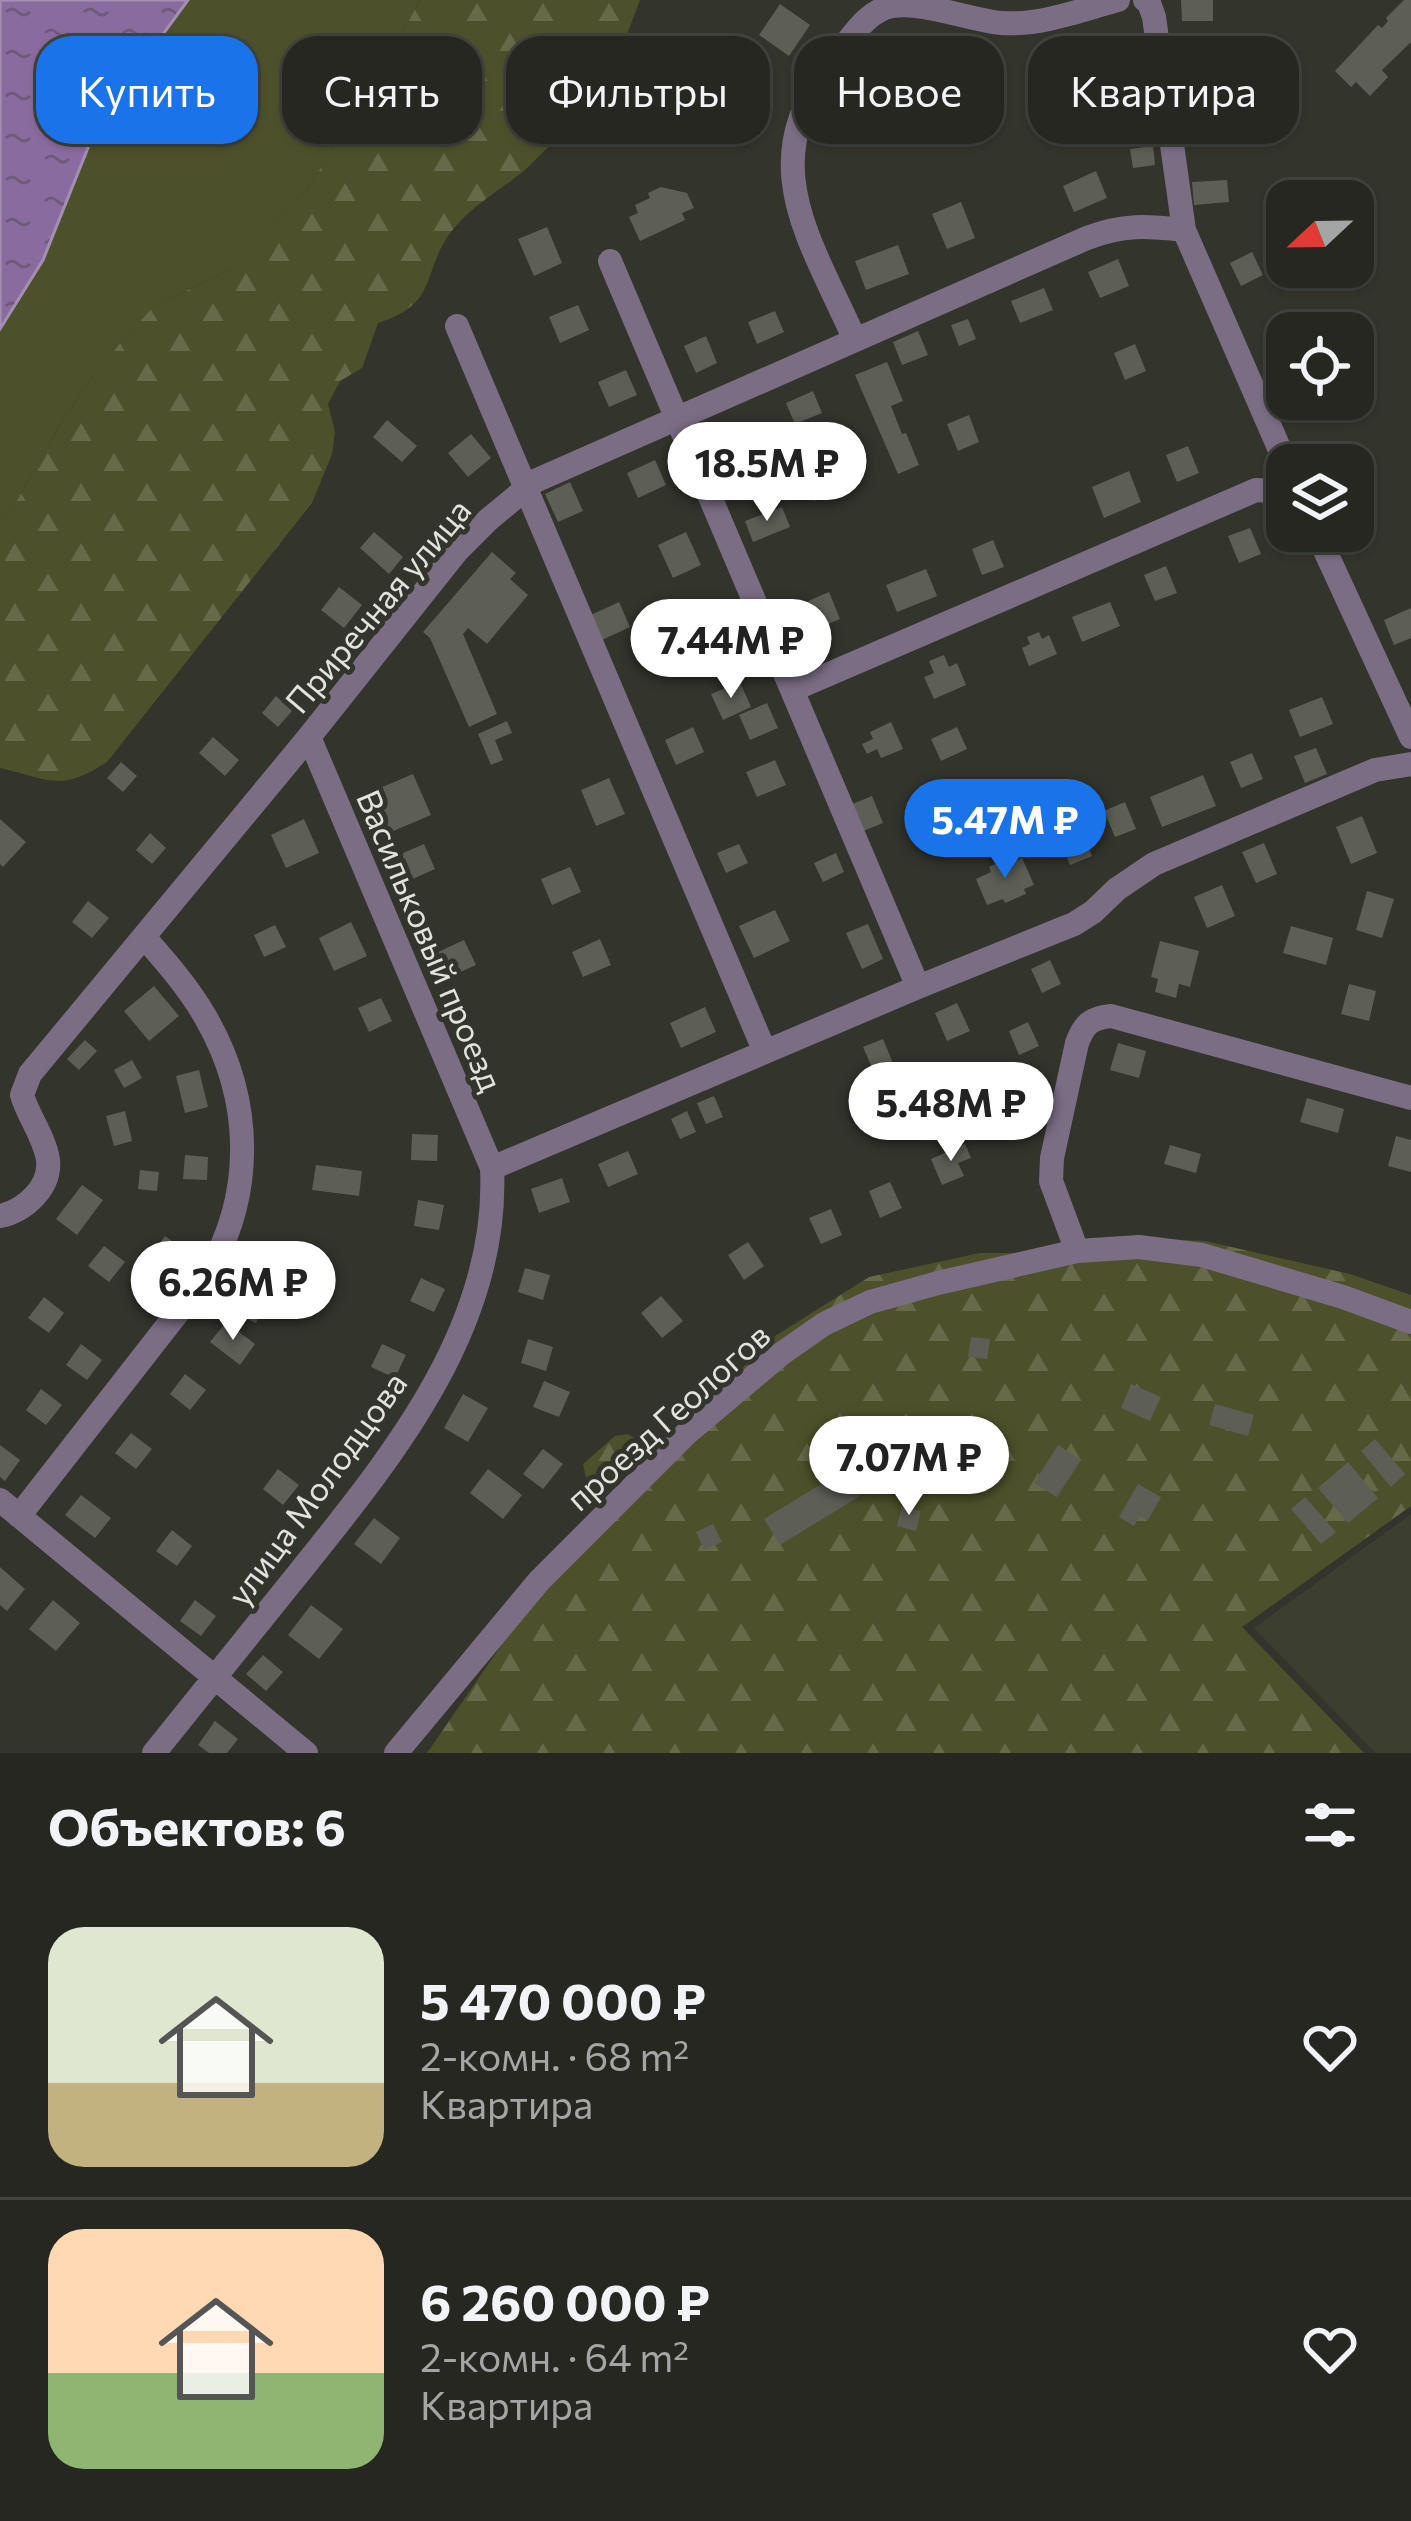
<!DOCTYPE html>
<html lang="ru">
<head>
<meta charset="utf-8">
<style>
	:root { --surface:#262721; --page:#2e2f2a; --text:#f1f3f6; --muted:#a4a5a5; --line:#42443f; --accent:#1a73e8 }
	body { margin:0; font-family:Commissioner,sans-serif; background:var(--page); color:var(--text); height:100vh; display:flex; flex-direction:column; font-size:45px; white-space:nowrap }
	* { box-sizing:border-box; margin:0 }
	p { font-size:39px; color:var(--muted) }
	.icon { flex:none; width:66px; height:66px; fill:none; stroke:currentColor; stroke-width:2; stroke-linecap:round; stroke-linejoin:round }
	.map { position:relative; height:1753px; overflow:hidden }
	.side { display:flex; flex-direction:column; background:var(--surface); flex:1 }
	.side>* { flex:none }
	.guide { position:absolute; left:36px; top:36px; width:1341px; height:108px; display:flex; gap:24px }
	.needle { width:78px; rotate:248deg }
	.controls { position:absolute; left:1266px; top:180px; display:grid; gap:24px }
	.controls a { display:grid; place-items:center; width:108px; height:108px; border-radius:24px; background:var(--surface); box-shadow:0 3px 9px #0004,0 0 0 3px var(--line); font-size:60px }
	.price { position:absolute; translate:-50% -102px; padding:0 27px; border-radius:42px; background:#fff; color:#222; font-size:39px; line-height:78px; filter:drop-shadow(0 3px 6px #0008) }
	.price::after { content:''; position:absolute; left:50%; top:72px; width:36px; height:27px; margin-left:-18px; background:inherit; clip-path:polygon(0 0,100% 0,50% 100%) }
	.price.active { background:var(--accent); color:#fff }
	ul { padding:0; list-style:none }
	li { display:flex; align-items:center; gap:36px; height:300px; padding:0 48px }
	li+li { border-top:3px solid var(--line) }
	li span { display:grid; place-items:center; flex:none; width:336px; height:240px; border-radius:36px; color:#555 }
	li>.icon { margin-inline-start:auto }
	span .icon { width:144px; height:144px; fill:#fffc; stroke-width:1 }
	li b { font-size:51px }
	h2 { display:flex; justify-content:space-between; align-items:center; height:144px; padding:0 48px; font-size:51px }
	.pill { padding:0 42px; border-radius:36px; background:var(--surface); box-shadow:0 3px 9px #0004,0 0 0 3px var(--line); font-size:42px; line-height:108px }
	.pill.active { background:var(--accent); color:#fff }
	.map>svg:first-child { display:block }
	.built { fill:#3c3e2f }
	.green { fill:#4d512b }
	.forest { fill:url(#forest-firs) }
	.water { fill:url(#water-ripples); stroke:#a48fb2; stroke-width:3 }
	.building { fill:#5d5f56 }
	.lines { fill:none; stroke-linecap:round; stroke-linejoin:round }
	.minor { stroke:#7b6d84; stroke-width:24 }
	.labels { text-anchor:middle; dominant-baseline:central; stroke-width:10; stroke-linejoin:round; paint-order:stroke }
	.street-label { font-size:33px; fill:#e2e3de; stroke:#33342c }
</style>
</head>
<body>
<div class="map">
<svg width="1411" height="1753" viewBox="0 0 1411 1753">
	<defs>
		<pattern id="forest-firs" width="22" height="20" patternUnits="userSpaceOnUse" patternTransform="scale(3)"><rect width="22" height="20" fill="#4d512b"/><path d="M5 1l3.5 6h-7zM16 11l3.5 6h-7z" fill="#666a49"/></pattern>
		<pattern id="water-ripples" width="26" height="14" patternUnits="userSpaceOnUse" patternTransform="scale(3)"><rect width="26" height="14" fill="#8a6b9f"/><path d="M2 4q2-2 4 0t4 0M15 11q2-2 4 0t4 0" fill="none" stroke="#6e5b7a"/></pattern>
	</defs>
	<rect width="100%" height="100%" fill="#33342c"/>
	<!-- built -->
	<path class="built" d="M1411 1514V1753H1375L1254 1628Z"/>
	<!-- green -->
	<path class="green" d="M188 0H420L391 53 307 190 230 270 154 306 121 342 86 386 54 435 18 499 0 519V329L43 260 98 123Z"/>
	<!-- forest -->
	<path class="forest" d="M420 0H640L595 118C583 130 568 133 555 142 542 151 533 164 520 174 498 191 474 205 455 227 419 270 442 303 378 323L362 368 340 381 328 404 335 432 332 454 312 503 107 762C59 793 50 779 0 768V519L18 499 54 435 86 386 121 342 154 306 230 270 307 190 391 53Z
		M1115 1237 1205 1241 1350 1274 1411 1295V1506L1242 1627 1364 1753H427L592 1514 775 1336 869 1277 980 1253H1027Z
		M628 1434 639 1441 640 1452 610 1481 598 1489 586 1478 583 1464 615 1436Z"/>
	<!-- water -->
	<path class="water" d="M0 0H188L98 123 43 260 0 329Z"/>
	<!-- building -->
	<path class="building" d="M1181 0H1213V21H1182Z
		M1404 0H1411V42L1382 70 1388 77 1370 96 1356 82 1351 87 1335 71 1378 25 1382 28 1388 21 1386 18Z
		M780 4 810 25 789 56 759 35Z
		M733 72 764 95 746 120 715 97Z
		M869 74 894 93 872 124 847 105Z
		M1208 75 1211 99 1185 102 1183 78Z
		M974 80 990 91 977 109 961 98Z
		M1153 146 1155 165 1133 168 1130 149Z
		M1096 171 1107 198 1074 212 1063 186Z
		M1227 180 1229 202 1194 205 1192 182Z
		M661 187 687 193 694 208 682 213 685 220 640 241 629 217 638 213 635 205 650 198 648 193Z
		M961 202 975 238 947 249 932 214Z
		M547 227 562 263 534 276 518 239Z
		M898 245 909 274 866 290 855 261Z
		M1252 252 1263 275 1241 286 1230 263Z
		M1118 259 1129 286 1100 298 1088 272Z
		M1044 288 1053 310 1020 323 1011 301Z
		M578 305 589 330 560 343 549 317Z
		M775 311 784 332 757 344 748 322Z
		M968 319 976 339 959 346 951 325Z
		M918 331 928 355 902 365 893 342Z
		M706 336 717 363 696 373 684 346Z
		M1135 344 1146 371 1125 380 1114 353Z
		M887 362 903 401 891 406 902 434 906 433 919 465 898 474 855 375Z
		M626 370 637 395 609 407 598 382Z
		M813 391 822 413 795 424 786 403Z
		M969 415 979 442 958 451 947 424Z
		M387 420 417 446 402 462 373 437Z
		M471 434 491 458 468 477 448 453Z
		M1188 446 1199 473 1177 482 1166 455Z
		M838 450 853 484 814 501 800 466Z
		M655 460 666 485 638 498 627 473Z
		M1129 471 1141 502 1104 518 1092 487Z
		M570 482 583 511 558 522 545 494Z
		M782 507 790 527 753 542 745 521Z
		M1250 528 1261 554 1239 563 1228 536Z
		M374 532 403 557 389 574 360 548Z
		M686 532 701 565 673 578 658 545Z
		M993 540 1004 567 982 575 972 549Z
		M492 552 516 573 510 579 528 595 487 644 468 628 463 634 497 714 469 727 430 638 423 632Z
		M1166 566 1177 593 1155 601 1144 575Z
		M926 569 937 596 897 612 886 585Z
		M339 587 362 605 344 628 321 610Z
		M829 592 840 619 818 628 808 601Z
		M619 602 630 627 602 640 591 615Z
		M1110 602 1120 626 1082 642 1072 617Z
		M1411 608V638L1394 645 1384 620Z
		M712 609 723 635 694 647 683 622Z
		M1039 632 1042 639 1049 635 1057 654 1029 666 1022 648 1030 644 1027 637Z
		M944 655 949 667 957 663 966 685 934 699 924 677 934 673 929 661Z
		M740 682 751 707 723 720 711 694Z
		M276 696 292 711 278 727 262 713Z
		M1322 697 1333 724 1300 737 1289 710Z
		M767 703 778 728 750 740 739 715Z
		M507 721 512 733 495 740 503 760 491 765 478 734Z
		M891 722 903 749 881 758 877 749 867 754 862 744 873 739 870 732Z
		M693 727 704 752 676 765 665 740Z
		M957 727 967 749 941 761 931 739Z
		M213 737 239 760 225 776 199 753Z
		M1316 748 1327 774 1305 783 1294 756Z
		M1252 753 1263 779 1241 788 1230 762Z
		M775 760 786 785 757 797 746 772Z
		M121 762 137 776 123 792 107 778Z
		M413 774 431 815 384 835 366 794Z
		M1203 775 1216 806 1162 827 1150 797Z
		M609 778 625 814 596 826 581 790Z
		M872 796 883 823 861 832 850 805Z
		M1125 802 1136 829 1115 837 1104 811Z
		M1362 816 1377 853 1351 864 1336 827Z
		M0 819 26 842 3 867 0 864Z
		M304 819 319 853 286 868 271 835Z
		M1081 829 1092 856 1070 865 1059 838Z
		M150 833 166 848 152 864 136 850Z
		M1264 843 1277 874 1256 883 1242 852Z
		M424 844 435 869 406 882 396 856Z
		M739 844 748 863 726 873 717 853Z
		M836 853 844 872 823 882 814 863Z
		M1010 857 1013 862 1022 858 1034 885 1024 889 1026 894 1005 903 1003 899 987 905 976 879 991 872 989 867Z
		M570 867 581 892 552 905 541 879Z
		M1222 885 1235 916 1207 928 1194 897Z
		M1367 891 1394 899 1382 938 1356 930Z
		M88 901 109 918 92 938 72 922Z
		M775 910 790 941 754 958 739 926Z
		M351 922 367 956 334 971 319 938Z
		M868 924 883 959 862 969 846 933Z
		M275 925 286 947 264 957 254 935Z
		M1291 926 1333 938 1326 965 1283 953Z
		M600 939 611 965 583 977 572 952Z
		M464 940 476 965 447 978 436 953Z
		M1160 941 1199 951 1190 987 1179 984 1176 998 1155 992 1158 979 1151 977Z
		M1050 960 1061 984 1042 993 1031 969Z
		M1349 984 1376 991 1369 1021 1341 1014Z
		M154 986 179 1016 149 1041 124 1011Z
		M381 998 392 1021 369 1032 358 1008Z
		M957 1003 970 1031 947 1041 935 1013Z
		M705 1007 716 1032 681 1048 670 1023Z
		M1028 1022 1039 1046 1019 1055 1009 1031Z
		M883 1039 893 1063 874 1072 863 1047Z
		M85 1040 97 1051 79 1070 67 1059Z
		M1118 1043 1146 1051 1139 1078 1110 1070Z
		M132 1060 142 1078 124 1088 114 1070Z
		M199 1070 208 1107 185 1113 176 1076Z
		M714 1096 723 1117 706 1124 697 1103Z
		M1307 1098 1344 1109 1338 1133 1300 1122Z
		M125 1111 132 1141 114 1146 106 1116Z
		M687 1111 696 1132 680 1139 671 1119Z
		M412 1134 438 1135 437 1161 411 1160Z
		M1396 1136 1411 1140V1172L1388 1166Z
		M965 1144 971 1158 958 1163 964 1176 942 1185 931 1159Z
		M1170 1145 1201 1154 1196 1173 1164 1164Z
		M628 1151 638 1174 608 1187 598 1164Z
		M185 1155 208 1157 207 1180 183 1179Z
		M316 1165 362 1171 359 1196 312 1190Z
		M140 1170 159 1172 157 1191 138 1189Z
		M562 1178 570 1202 539 1213 531 1189Z
		M890 1182 902 1208 880 1218 869 1191Z
		M82 1185 103 1200 77 1235 56 1219Z
		M418 1200 444 1205 439 1230 414 1226Z
		M831 1209 842 1235 821 1244 809 1218Z
		M165 1236 186 1252 171 1272 150 1257Z
		M748 1242 764 1266 744 1280 728 1255Z
		M104 1246 125 1262 109 1282 88 1266Z
		M525 1268 550 1275 543 1300 518 1292Z
		M421 1278 445 1289 434 1312 410 1301Z
		M244 1291 266 1302 256 1323 234 1312Z
		M661 1296 683 1321 662 1338 641 1313Z
		M44 1297 64 1313 49 1333 28 1318Z
		M226 1322 255 1344 240 1365 210 1342Z
		M971 1337 990 1339 987 1359 968 1357Z
		M528 1339 553 1347 546 1371 521 1363Z
		M81 1344 102 1360 87 1380 66 1365Z
		M382 1344 406 1355 395 1378 371 1367Z
		M185 1374 206 1390 190 1410 170 1394Z
		M544 1381 570 1392 559 1417 533 1407Z
		M1131 1384 1161 1397 1150 1421 1121 1408Z
		M41 1389 62 1405 46 1425 26 1410Z
		M463 1394 488 1408 468 1442 444 1428Z
		M1215 1404 1254 1415 1248 1436 1209 1425Z
		M131 1433 152 1449 136 1469 115 1453Z
		M1375 1439 1405 1474 1391 1487 1361 1451Z
		M0 1445 20 1460 5 1481 0 1477Z
		M1058 1445 1081 1460 1057 1497 1034 1483Z
		M543 1449 563 1464 543 1489 523 1474Z
		M1348 1462 1378 1498 1348 1523 1318 1488Z
		M278 1469 299 1485 283 1505 263 1489Z
		M488 1469 522 1495 503 1519 470 1493Z
		M844 1470 860 1496 780 1545 764 1519Z
		M1138 1484 1161 1497 1148 1520 1140 1516 1134 1526 1119 1517Z
		M81 1495 111 1518 95 1538 65 1515Z
		M1305 1497 1336 1532 1321 1544 1291 1509Z
		M902 1506 921 1511 916 1531 897 1526Z
		M374 1518 400 1538 381 1564 354 1544Z
		M713 1524 722 1542 704 1550 696 1532Z
		M172 1530 192 1546 177 1566 156 1551Z
		M0 1567 25 1589 7 1611 0 1605Z
		M53 1600 80 1623 56 1651 29 1629Z
		M195 1600 216 1616 201 1636 180 1621Z
		M311 1605 343 1629 319 1659 288 1635Z
		M263 1655 283 1672 266 1691 246 1674Z
		M215 1721 238 1739 227 1753H209L198 1745Z"/>
	<g class="lines">
		<!-- minor -->
		<path class="minor" d="M1145 0 1149 3 1154 17 1184 230 1287 466
			M610 261 918 987
			M457 326 765 1052
			M855 340C807 232 751 160 839 53 853 35 868 10 893 6 922 1 970 20 1001 23 1040 26 1081 10 1118 0
			M1316 531 1411 737
			M792 690 1256 490 1271 491 1287 497
			M492 1168 918 987 1074 924 1093 912 1117 889 1154 864 1375 770 1411 764
			M0 1216C24 1211 51 1188 48 1160 45 1138 28 1116 22 1095L30 1074 309 737 457 551 488 520 535 481 1087 238C1124 224 1146 226 1184 230
			M1077 1251 1051 1181 1052 1158 1077 1043C1084 1024 1091 1018 1111 1016L1411 1098
			M0 1500 306 1753
			M19 1516 207 1275C255 1194 253 1100 206 1018 189 988 166 962 144 937
			M154 1753C202 1693 250 1633 298 1574 392 1457 500 1326 492 1168L309 737
			M396 1753 539 1581 687 1433 781 1354 824 1324 870 1302 938 1283 1077 1251 1139 1247 1202 1255 1343 1297 1411 1322"/>
	</g>
	<g class="labels">
		<!-- street labels -->
		<g class="street-label">
			<text transform="translate(377 605) rotate(-50)">Приречная улица</text>
			<text transform="translate(431 940) rotate(67)">Васильковый проезд</text>
			<text transform="translate(667 1416) rotate(-42)">проезд Геологов</text>
			<text transform="translate(316 1488) rotate(-54)">улица Молодцова</text>
		</g>
	</g>
</svg>
<div class="controls">
<a><svg class="needle" viewBox="-14 -14 28 28"><path d="M0-13l5 13h-10z" fill="#e53935"/><path d="M0 13l5-13h-10z" fill="#a4a5a5"/></svg></a>
<a><svg class="icon" aria-label="locate" viewBox="0 0 24 24"><circle cx="12" cy="12" r="6"/><path d="M12 2v4M12 18v4M2 12h4M18 12h4"/></svg></a>
<a><svg class="icon" aria-label="layers" viewBox="0 0 24 24"><path d="M12 4l9 5-9 5-9-5zM3 14l9 5 9-5"/></svg></a>
</div>
<b class="price" style="left:767px;top:524px">18.5M ₽</b>
<b class="price" style="left:731px;top:701px">7.44M ₽</b>
<b class="price active" style="left:1005px;top:881px">5.47M ₽</b>
<b class="price" style="left:951px;top:1164px">5.48M ₽</b>
<b class="price" style="left:233px;top:1343px">6.26M ₽</b>
<b class="price" style="left:909px;top:1518px">7.07M ₽</b>
<div class="guide">
<a class="pill active">Купить</a>
<a class="pill">Снять</a>
<a class="pill">Фильтры</a>
<a class="pill">Новое</a>
<a class="pill">Квартира</a>
</div>
</div>
<section class="side">
<h2>Объектов: 6<svg class="icon" aria-label="filters" viewBox="0 0 24 24"><path d="M4 7h16M4 17h16"/><circle cx="9" cy="7" r="2"/><circle cx="15" cy="17" r="2"/></svg></h2>
<ul>
<li><span style="background:linear-gradient(#dfe7d0 65%,#c2b280 0)"><svg class="icon" aria-label="home" viewBox="0 0 24 24"><path d="M3 11l9-7 9 7M6 9v11h12V9"/></svg></span><div><b>5 470 000 ₽</b><p>2-комн. · 68 m²</p><p>Квартира</p></div><svg class="icon" aria-label="heart" viewBox="0 0 24 24"><path d="M12 20l-8-8c-3-5 5-10 8-4 3-6 11-1 8 4z"/></svg></li>
<li><span style="background:linear-gradient(#ffd9b3 60%,#8fb573 0)"><svg class="icon" aria-label="home" viewBox="0 0 24 24"><path d="M3 11l9-7 9 7M6 9v11h12V9"/></svg></span><div><b>6 260 000 ₽</b><p>2-комн. · 64 m²</p><p>Квартира</p></div><svg class="icon" aria-label="heart" viewBox="0 0 24 24"><path d="M12 20l-8-8c-3-5 5-10 8-4 3-6 11-1 8 4z"/></svg></li>
</ul>
</section>
</body>
</html>
